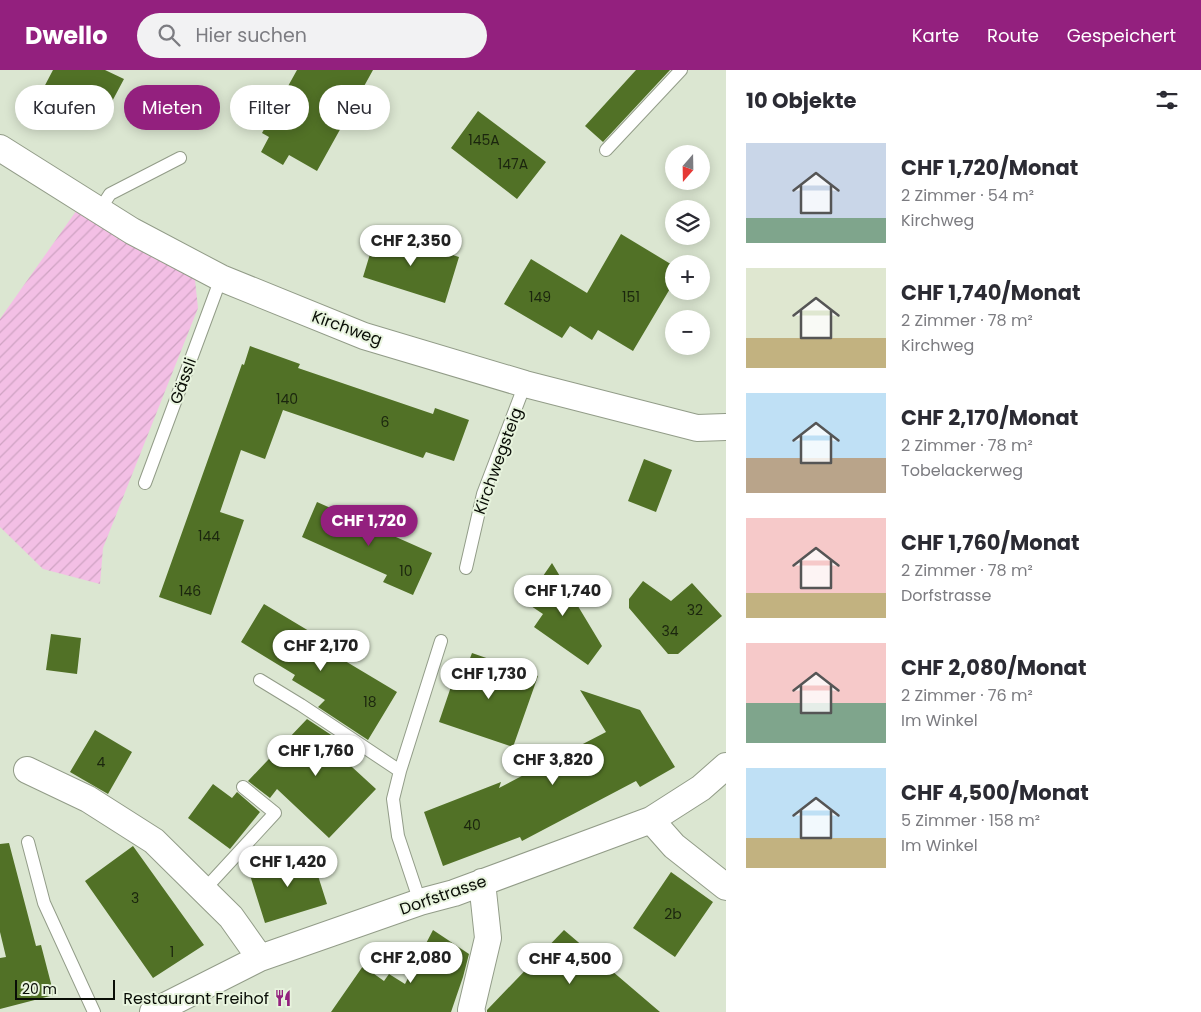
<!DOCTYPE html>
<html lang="de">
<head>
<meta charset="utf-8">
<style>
	:root { --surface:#fff; --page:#f2f2f3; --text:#2b2b33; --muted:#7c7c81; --accent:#93207e }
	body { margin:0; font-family:Poppins,sans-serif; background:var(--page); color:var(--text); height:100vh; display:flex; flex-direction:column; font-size:19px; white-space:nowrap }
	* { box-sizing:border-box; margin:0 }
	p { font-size:16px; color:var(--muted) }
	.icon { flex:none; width:28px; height:28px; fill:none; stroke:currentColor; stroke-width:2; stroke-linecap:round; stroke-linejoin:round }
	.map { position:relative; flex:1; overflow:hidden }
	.panel { display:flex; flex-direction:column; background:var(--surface); width:475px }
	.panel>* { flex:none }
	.banner { position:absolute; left:15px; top:15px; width:475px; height:45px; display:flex; gap:10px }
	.needle { width:32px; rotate:200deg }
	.buttons { position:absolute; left:665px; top:75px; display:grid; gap:10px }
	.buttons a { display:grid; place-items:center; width:45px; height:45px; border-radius:50%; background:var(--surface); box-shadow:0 2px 12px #0003; font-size:25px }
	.scale { position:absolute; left:15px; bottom:12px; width:100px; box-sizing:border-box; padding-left:5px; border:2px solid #090d06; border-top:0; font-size:14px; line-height:18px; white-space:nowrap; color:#090d06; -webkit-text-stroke:4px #e8f4de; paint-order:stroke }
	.price { position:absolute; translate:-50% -42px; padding:0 11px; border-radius:18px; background:#fff; color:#222; font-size:16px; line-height:32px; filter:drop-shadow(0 1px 2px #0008) }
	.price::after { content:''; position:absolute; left:50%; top:30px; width:15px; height:11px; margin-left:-8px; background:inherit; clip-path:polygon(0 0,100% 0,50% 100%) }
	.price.on { background:var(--accent); color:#fff }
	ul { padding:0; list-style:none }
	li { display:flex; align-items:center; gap:15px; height:125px; padding:0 20px }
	li span { display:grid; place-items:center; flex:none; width:140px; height:100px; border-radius:0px; color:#555 }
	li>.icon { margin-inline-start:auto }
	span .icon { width:60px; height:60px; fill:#fffc; stroke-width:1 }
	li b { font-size:21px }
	h2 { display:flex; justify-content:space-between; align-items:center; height:60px; padding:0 20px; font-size:21px }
	.tag { padding:0 18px; border-radius:22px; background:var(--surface); box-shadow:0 2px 12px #0003; font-size:18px; line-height:45px }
	.tag.on { background:var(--accent); color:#fff }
	header { display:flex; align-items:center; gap:30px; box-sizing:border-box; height:70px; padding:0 25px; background:var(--accent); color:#fff }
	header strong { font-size:24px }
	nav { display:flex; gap:28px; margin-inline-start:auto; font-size:18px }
	.search { width:350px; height:45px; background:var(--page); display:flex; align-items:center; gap:12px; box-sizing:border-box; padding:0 18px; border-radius:28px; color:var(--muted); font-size:19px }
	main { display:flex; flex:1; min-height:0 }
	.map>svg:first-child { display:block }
	.garden { fill:url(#garden-furrows) }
	.building { fill:#517126 }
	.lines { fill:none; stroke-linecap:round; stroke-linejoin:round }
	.service-casing { stroke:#929c88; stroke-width:14 }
	.minor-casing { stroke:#929c88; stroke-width:28 }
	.service { stroke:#fff; stroke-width:12 }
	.minor { stroke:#fff; stroke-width:26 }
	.labels { text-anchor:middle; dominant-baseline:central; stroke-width:4; stroke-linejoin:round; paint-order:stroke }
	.number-label { font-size:14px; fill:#1b260e }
	.street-label { font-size:16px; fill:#090d06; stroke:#e8f4de }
	.poi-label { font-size:16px; fill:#090d06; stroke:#e8f4de; text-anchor:end }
</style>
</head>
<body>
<header>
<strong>Dwello</strong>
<div class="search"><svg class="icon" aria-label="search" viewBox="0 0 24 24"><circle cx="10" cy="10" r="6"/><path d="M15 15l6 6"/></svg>Hier suchen</div>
<nav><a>Karte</a><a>Route</a><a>Gespeichert</a></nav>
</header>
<main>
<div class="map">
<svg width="726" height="942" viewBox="0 0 726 942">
	<defs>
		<pattern id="garden-furrows" width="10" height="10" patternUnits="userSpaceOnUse" patternTransform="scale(1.25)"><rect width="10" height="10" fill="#f3bfe5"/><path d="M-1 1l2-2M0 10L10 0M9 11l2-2" fill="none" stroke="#cfa3c3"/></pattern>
	</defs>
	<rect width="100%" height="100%" fill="#dbe6d1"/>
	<!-- garden -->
	<path class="garden" d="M79 137 195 210 198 238 103 478 100 514 43 499 0 457V249Z"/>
	<!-- building -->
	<path class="building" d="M53 0H105L124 9 99 56 69 41 65 49 42 37 50 23 43 19Z
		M297 0H373L317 101 289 85 283 95 261 82 269 67 262 63Z
		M636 0H670L603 72 585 56Z
		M478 41 546 92 517 129 451 78Z
		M377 161 459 187 445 233 363 207Z
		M621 164 674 196V212L633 281 598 260 592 270 570 256 562 268 504 234 531 189 587 223Z
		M250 276 300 294 298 298 433 344 435 338 469 350 454 391 426 382 423 388 283 340 265 389 241 380 220 442 244 450 211 545 159 527 242 294 244 295Z
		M644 389 672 400 656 442 628 431Z
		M317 432 432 483 413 525 383 512 387 505 302 467Z
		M552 493 602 576 588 595 534 557 543 544 525 532Z
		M643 511 671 531 692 513 722 546 678 584H668L629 538V529Z
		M264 534 319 567 315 573 397 622 368 670 318 637 325 630 292 610 295 605 241 572Z
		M51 564 81 568 77 604 46 600Z
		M472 583 538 606 513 677 439 652 457 599H466Z
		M580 620 640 640 675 697 640 717 636 711 522 771 520 767 443 796 424 742 501 712 499 718 537 698 555 691 552 690 606 662Z
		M307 649 360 684 352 697 376 719 329 768 277 719 270 728 248 711Z
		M95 660 132 682 108 724 70 702Z
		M213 714 232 728 237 722 260 742 230 779 188 748Z
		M9 773 36 876 41 875 54 925 0 939V888L6 887 0 862V774Z
		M133 776 204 875 153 908 85 811Z
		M317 781 312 787 327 834 265 853 249 802Z
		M671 802 713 832 675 887 633 858Z
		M433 860 469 884 463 907 451 942H331L363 896 384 911 389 904 405 914Z
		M564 860 660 942H487V940Z"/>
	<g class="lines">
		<!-- service casing -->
		<g class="service-casing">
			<path id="service" d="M606 80 681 0
				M99 141 110 124 180 88
				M145 413 221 208
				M466 498 483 424 525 314
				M260 610 301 635 400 701
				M28 772 44 833 94 942
				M204 820 275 743 243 717
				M420 832 398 766 393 729 400 701 441 571"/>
		</g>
		<!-- minor casing -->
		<g class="minor-casing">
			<path id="minor" d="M0 78 132 161 221 208 364 266 525 314 697 358 726 357
				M27 700 88 729 154 771 231 847 260 888
				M651 750 674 776 726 817
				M153 942 260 888 420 832 454 823 651 750 701 718 726 696
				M472 942 471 940 488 868 482 812"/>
		</g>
		<!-- service -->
		<use href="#service" class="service"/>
		<!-- minor -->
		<use href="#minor" class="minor"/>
	</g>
	<!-- icons -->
	<defs>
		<g id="restaurant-bare" transform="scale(1.35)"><path d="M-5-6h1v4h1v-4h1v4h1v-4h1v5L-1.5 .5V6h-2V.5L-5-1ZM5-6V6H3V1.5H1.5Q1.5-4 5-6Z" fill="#93207e" stroke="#e8f4de" stroke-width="2.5" paint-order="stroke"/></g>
	</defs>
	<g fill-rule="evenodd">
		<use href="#restaurant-bare" x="283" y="928"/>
	</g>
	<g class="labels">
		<!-- number labels -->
		<g class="number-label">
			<text x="484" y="70">145A</text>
			<text x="513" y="94">147A</text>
			<text x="540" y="227">149</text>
			<text x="631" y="227">151</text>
			<text x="287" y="329">140</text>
			<text x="385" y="352">6</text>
			<text x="209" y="466">144</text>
			<text x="406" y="501">10</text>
			<text x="190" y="521">146</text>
			<text x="695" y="540">32</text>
			<text x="670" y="561">34</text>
			<text x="370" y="632">18</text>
			<text x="101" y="692">4</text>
			<text x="472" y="755">40</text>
			<text x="135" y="828">3</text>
			<text x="673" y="844">2b</text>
			<text x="172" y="882">1</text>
		</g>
		<!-- street labels -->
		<g class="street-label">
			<text transform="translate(347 258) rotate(20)">Kirchweg</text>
			<text transform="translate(183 311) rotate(-70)">Gässli</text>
			<text transform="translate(498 391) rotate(-70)">Kirchwegsteig</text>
			<text transform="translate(443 825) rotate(-19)">Dorfstrasse</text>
		</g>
		<!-- poi labels -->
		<g class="poi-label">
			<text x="269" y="928">Restaurant Freihof</text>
		</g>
	</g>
</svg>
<div class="buttons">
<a><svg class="needle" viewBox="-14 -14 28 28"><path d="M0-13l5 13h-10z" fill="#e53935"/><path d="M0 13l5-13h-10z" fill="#7c7c81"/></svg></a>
<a><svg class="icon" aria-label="layers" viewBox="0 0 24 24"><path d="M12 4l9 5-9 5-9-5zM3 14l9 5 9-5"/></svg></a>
<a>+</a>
<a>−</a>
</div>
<div class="scale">20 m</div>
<b class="price" style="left:411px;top:197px">CHF 2,350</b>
<b class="price on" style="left:369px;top:477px">CHF 1,720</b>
<b class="price" style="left:563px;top:547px">CHF 1,740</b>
<b class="price" style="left:321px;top:602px">CHF 2,170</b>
<b class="price" style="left:489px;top:630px">CHF 1,730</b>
<b class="price" style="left:316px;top:707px">CHF 1,760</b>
<b class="price" style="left:553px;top:716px">CHF 3,820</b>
<b class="price" style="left:288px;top:818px">CHF 1,420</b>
<b class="price" style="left:411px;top:914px">CHF 2,080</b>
<b class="price" style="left:570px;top:915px">CHF 4,500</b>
<div class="banner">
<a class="tag">Kaufen</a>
<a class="tag on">Mieten</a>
<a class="tag">Filter</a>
<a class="tag">Neu</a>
</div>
</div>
<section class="panel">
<h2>10 Objekte<svg class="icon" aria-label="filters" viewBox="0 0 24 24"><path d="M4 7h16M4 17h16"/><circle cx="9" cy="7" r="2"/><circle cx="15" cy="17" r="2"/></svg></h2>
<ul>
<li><span style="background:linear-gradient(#c9d6e8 75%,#7fa58c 0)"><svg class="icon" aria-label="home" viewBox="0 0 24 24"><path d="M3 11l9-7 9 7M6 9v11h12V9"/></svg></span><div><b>CHF 1,720/Monat</b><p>2 Zimmer · 54 m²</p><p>Kirchweg</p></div></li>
<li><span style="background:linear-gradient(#dfe7d0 70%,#c2b280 0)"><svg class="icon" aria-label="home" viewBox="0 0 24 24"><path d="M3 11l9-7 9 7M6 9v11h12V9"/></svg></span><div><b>CHF 1,740/Monat</b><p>2 Zimmer · 78 m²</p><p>Kirchweg</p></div></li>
<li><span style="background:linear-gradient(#bfe0f5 65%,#b9a48a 0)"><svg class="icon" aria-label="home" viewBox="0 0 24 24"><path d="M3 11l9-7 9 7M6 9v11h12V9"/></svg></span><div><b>CHF 2,170/Monat</b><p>2 Zimmer · 78 m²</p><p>Tobelackerweg</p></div></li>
<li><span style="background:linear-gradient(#f6c9c9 75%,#c2b280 0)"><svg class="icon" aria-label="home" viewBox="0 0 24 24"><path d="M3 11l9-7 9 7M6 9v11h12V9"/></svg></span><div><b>CHF 1,760/Monat</b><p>2 Zimmer · 78 m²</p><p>Dorfstrasse</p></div></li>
<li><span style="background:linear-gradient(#f6c9c9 60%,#7fa58c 0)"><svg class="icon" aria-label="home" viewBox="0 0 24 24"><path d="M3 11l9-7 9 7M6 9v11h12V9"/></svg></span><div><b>CHF 2,080/Monat</b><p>2 Zimmer · 76 m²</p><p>Im Winkel</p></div></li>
<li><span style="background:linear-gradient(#bfe0f5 70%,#c2b280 0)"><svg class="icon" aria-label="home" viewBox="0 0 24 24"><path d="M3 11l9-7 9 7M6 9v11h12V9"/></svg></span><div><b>CHF 4,500/Monat</b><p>5 Zimmer · 158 m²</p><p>Im Winkel</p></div></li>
</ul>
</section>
</main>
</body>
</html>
